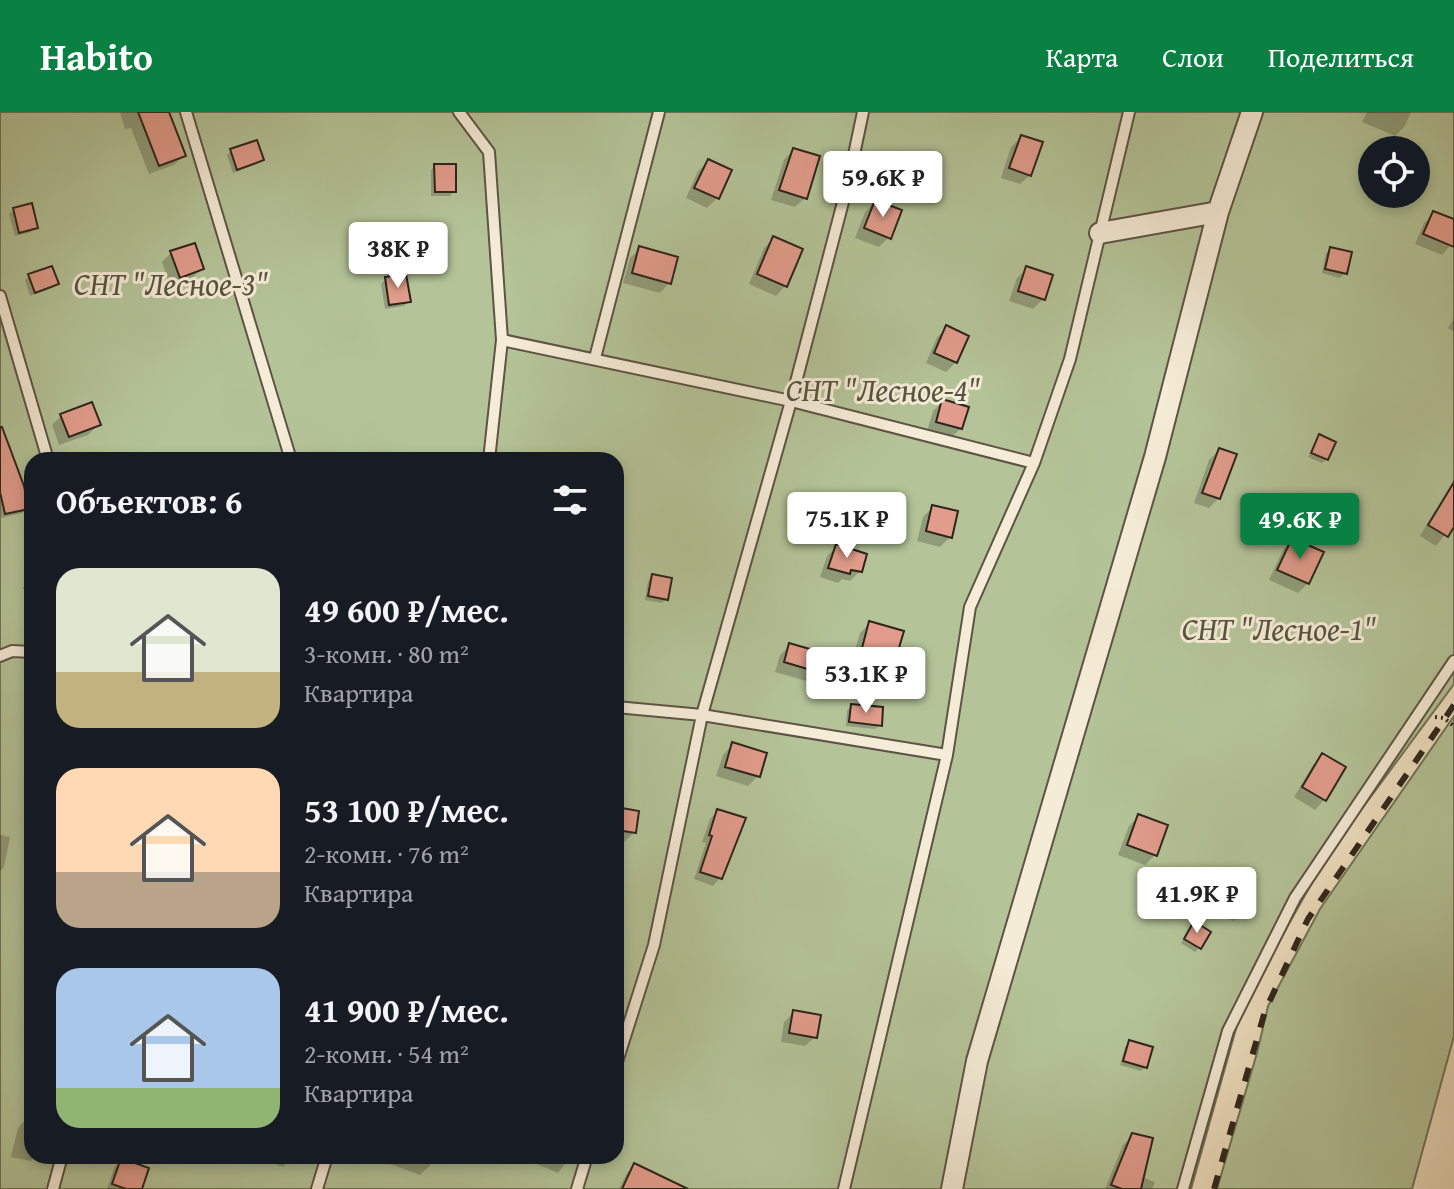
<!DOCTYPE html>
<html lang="ru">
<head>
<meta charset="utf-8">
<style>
	:root { --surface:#171b24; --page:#20242c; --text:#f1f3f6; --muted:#9ea1a6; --accent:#0b8043 }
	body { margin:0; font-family:"Gentium Book Plus",serif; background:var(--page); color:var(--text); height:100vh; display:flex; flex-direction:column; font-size:30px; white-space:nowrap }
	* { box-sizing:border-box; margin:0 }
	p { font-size:26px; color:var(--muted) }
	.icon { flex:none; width:44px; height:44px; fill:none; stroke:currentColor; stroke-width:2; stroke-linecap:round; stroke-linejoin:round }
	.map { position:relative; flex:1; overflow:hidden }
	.details { position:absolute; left:24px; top:340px; width:600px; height:712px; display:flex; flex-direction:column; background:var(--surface); border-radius:24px; box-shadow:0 4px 12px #0003 }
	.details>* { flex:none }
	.buttons { position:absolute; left:1358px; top:24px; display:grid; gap:16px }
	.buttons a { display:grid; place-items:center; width:72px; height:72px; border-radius:50%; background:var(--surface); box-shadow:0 4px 12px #0003; font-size:40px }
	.price { position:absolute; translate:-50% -68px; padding:0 18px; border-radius:8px; background:#fff; color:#222; font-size:26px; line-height:52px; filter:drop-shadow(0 2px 4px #0008) }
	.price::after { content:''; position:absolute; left:50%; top:48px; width:24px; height:18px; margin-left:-12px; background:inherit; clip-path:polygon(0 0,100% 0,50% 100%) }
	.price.on { background:var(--accent); color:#fff }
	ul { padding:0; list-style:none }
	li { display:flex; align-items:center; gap:24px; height:200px; padding:0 32px }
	li span { display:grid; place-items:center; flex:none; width:224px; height:160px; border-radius:24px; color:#555 }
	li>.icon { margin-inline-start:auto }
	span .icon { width:96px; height:96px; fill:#fffc; stroke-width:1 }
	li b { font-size:34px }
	h2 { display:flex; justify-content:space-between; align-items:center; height:96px; padding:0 32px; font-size:34px }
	header { display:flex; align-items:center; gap:48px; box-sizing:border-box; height:112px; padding:0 40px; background:var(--accent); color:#fff }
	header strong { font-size:38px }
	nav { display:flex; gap:44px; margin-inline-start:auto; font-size:28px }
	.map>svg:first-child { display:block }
	.green { fill:#b4c498; stroke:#70745a; stroke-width:2; fill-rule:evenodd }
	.shadow { fill:#0003 }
	.building { fill:#e19c8b; stroke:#2d241b; stroke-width:2 }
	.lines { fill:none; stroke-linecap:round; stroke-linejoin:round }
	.service-casing { stroke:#5e5445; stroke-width:14 }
	.minor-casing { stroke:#5e5445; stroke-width:24 }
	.path { stroke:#2d241b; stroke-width:4; stroke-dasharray:2 4; stroke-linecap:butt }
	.service { stroke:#f5ecd7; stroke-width:10 }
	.minor { stroke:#f5ecd7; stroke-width:20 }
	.rail { stroke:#2d241b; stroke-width:6; stroke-dasharray:14 14; stroke-linecap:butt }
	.labels { text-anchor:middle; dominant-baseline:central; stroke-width:6; stroke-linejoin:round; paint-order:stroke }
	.park-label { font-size:32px; font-style:italic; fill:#565440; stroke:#f5ecd7 }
</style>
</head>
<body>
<header>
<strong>Habito</strong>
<nav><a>Карта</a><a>Слои</a><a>Поделиться</a></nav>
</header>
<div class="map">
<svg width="1454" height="1077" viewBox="0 0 1454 1077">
	<rect width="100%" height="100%" fill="#f0e2c2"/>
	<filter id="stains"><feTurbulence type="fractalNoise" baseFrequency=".0025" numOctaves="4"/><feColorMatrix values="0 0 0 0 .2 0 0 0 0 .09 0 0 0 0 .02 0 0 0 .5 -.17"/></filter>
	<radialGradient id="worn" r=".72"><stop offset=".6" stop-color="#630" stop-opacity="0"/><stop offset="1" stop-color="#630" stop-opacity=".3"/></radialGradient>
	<!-- green -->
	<path class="green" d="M0 0H1454V572L1327 744 1263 858 1239 906 1191 1077H0ZM1372 38H1416V82H1372ZM32 348H616V1044H32Z
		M1454 604V924L1412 1077H1217L1257 941 1268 894 1320 797Z"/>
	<!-- shadow -->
	<path class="shadow" d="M120 0H166L184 43 174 53 149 62 131 16 125 17Z
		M1367 0H1411L1405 14 1395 24 1362 10Z
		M1021 25 1030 63 1020 72 1001 66 1011 35Z
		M793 38 805 86 795 95 771 88 784 48Z
		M231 39 262 48 257 52 233 61 227 43Z
		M708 49 717 86 707 96 686 86 698 59Z
		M435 54 454 79 450 84H431V58Z
		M875 90 889 125 879 135 855 126 865 100Z
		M14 98 36 115 31 120 15 124 9 102Z
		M1434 101 1454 110V129L1442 143 1415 132 1424 111Z
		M774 126 785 174 776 184 749 172 764 136Z
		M640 137 669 171 660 181 623 171 630 146Z
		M1331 137 1345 161 1340 166 1322 161 1326 141Z
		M172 140 201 157 192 166 170 174 162 150Z
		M1027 156 1051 164 1043 187 1033 197 1009 189 1017 166Z
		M29 164 56 172 52 176 30 184 25 168Z
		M386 167 409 189 404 194 385 197 381 172Z
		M1454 206V220L1448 216Z
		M947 216 956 250 946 260 926 251 937 225Z
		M943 289 961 316 951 326 927 319 933 299Z
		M61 304 98 313 88 323 59 333 52 313Z
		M1319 325 1327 347 1322 351 1308 345Z
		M0 335 27 396 22 401 1 406Z
		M1219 338V386L1209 396 1194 391 1209 348Z
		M523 343 547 348H518Z
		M1444 390 1454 396V411L1436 434 1420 424 1434 400Z
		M933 395 950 425 940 435 917 429 923 405Z
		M1292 428 1308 471 1298 481 1269 468 1283 438Z
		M836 435 860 459 850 469 842 467 838 471 820 465 827 444Z
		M653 464 666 487 662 491 645 488 648 469Z
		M32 470V492L28 493 23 475Z
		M870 511 895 544 885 554 853 545 860 521Z
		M790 533 820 560 810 570 775 560 780 543Z
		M852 594 880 613 875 617 846 614 847 598Z
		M732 633 758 664 748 674 716 664 723 643Z
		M1323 644 1324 688 1315 698 1294 685 1313 653Z
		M616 697 634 720 624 730 616 728Z
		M718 699 720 766 713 774 694 767 706 731 702 730 710 707Z
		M1139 704 1155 743 1145 753 1118 743 1129 714Z
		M0 723 10 725 4 755 0 759Z
		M1234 775 1238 805 1234 809 1218 802Z
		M1194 812 1199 836 1195 840 1181 831Z
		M794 900 815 925 805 934 781 930 784 910Z
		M1130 930 1145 955 1141 959 1120 953 1125 935Z
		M32 980V1044H36L31 1049 11 1045 18 1016 25 1008Z
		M1133 1023 1142 1065 1155 1070 1152 1077H1105L1123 1033Z
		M254 1044H293L283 1055Z
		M368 1044H433L430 1053 420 1063Z
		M534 1044H571L558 1061 532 1050Z
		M122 1048 140 1077H107L114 1056Z
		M634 1054 654 1077H619L627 1061Z"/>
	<!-- building -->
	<path class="building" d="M138 0H169L186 44 159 54Z
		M1021 23 1043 30 1031 64 1009 56Z
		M257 28 264 48 237 58 230 37Z
		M793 36 820 44 807 87 779 78Z
		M708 47 732 58 719 87 694 76Z
		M434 52H456V80H435Z
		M875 88 902 98 891 127 864 116Z
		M32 91 38 116 19 121 13 96Z
		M1433 99 1454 107V135L1423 122Z
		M773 124 803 137 787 175 757 162Z
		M195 131 204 157 180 166 170 139Z
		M639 134 678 145 671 172 632 161Z
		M1330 135 1352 140 1347 162 1325 157Z
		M52 154 59 172 35 181 28 162Z
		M1026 154 1053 163 1045 188 1018 179Z
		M406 162 411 190 389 193 385 165Z
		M946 213 969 224 957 251 934 241Z
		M942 287 969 295 962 317 936 310Z
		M92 290 101 313 69 325 60 302Z
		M0 315H2L24 374 29 397 5 402 0 380Z
		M1319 322 1336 330 1328 348 1311 341Z
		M1219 336 1237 342 1220 387 1202 381Z
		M1454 370V415L1448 425 1428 413Z
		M932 393 958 399 952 426 926 419Z
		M1292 426 1324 440 1309 472 1277 458Z
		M836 432 867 442 862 460 851 458 850 462 828 456Z
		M652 462 672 466 668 488 648 484Z
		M869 509 904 519 896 546 862 536Z
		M789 531 827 542 821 561 784 550Z
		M851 592 883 595 882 614 849 610Z
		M732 630 767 641 760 665 725 655Z
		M1322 641 1346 655 1326 689 1302 675Z
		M616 695 639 699 636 721 616 718Z
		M717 697 746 706 722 767 700 760 712 724 709 723Z
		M1138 702 1168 713 1157 744 1127 733Z
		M1233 773 1252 782 1239 806 1221 797Z
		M1194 809 1211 820 1201 837 1184 827Z
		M793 898 821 903 817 926 789 921Z
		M1129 928 1153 935 1147 956 1123 949Z
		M1132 1021 1153 1026 1141 1077H1122L1111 1073Z
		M121 1046 149 1056 142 1077H126L112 1072Z
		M634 1051 688 1077H622Z"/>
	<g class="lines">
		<!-- service casing -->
		<g class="service-casing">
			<path id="service" d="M186 0 291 348
				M459 0 489 40 502 228 489 348
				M0 184 48 348
				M502 228 791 289 1034 351
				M595 246 659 0
				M0 544 12 539 32 540
				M616 595 702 603 947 643
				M616 953 654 833 702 603 791 289 848 71 863 0
				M53 1077 62 1044
				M317 1077 327 1044
				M577 1077 587 1044
				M844 1077 947 643 970 495 1034 351 1070 247 1129 0
				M1183 1077 1228 919 1295 786 1454 549"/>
		</g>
		<!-- minor casing -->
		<g class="minor-casing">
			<path id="minor" d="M1100 121 1218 100
				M952 1077 977 949 1155 345 1218 100 1252 0"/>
		</g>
		<!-- path -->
		<path class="path" d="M1435 605 1444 606 1454 614"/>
		<!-- service -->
		<use href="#service" class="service"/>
		<!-- minor -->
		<use href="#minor" class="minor"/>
		<!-- rail -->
		<path class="rail" d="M1214 1077 1265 899 1308 807 1454 593"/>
	</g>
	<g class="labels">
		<!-- park labels -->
		<g class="park-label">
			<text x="171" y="171">СНТ "Лесное-3"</text>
			<text x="883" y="277">СНТ "Лесное-4"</text>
			<text x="1279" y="516">СНТ "Лесное-1"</text>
		</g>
	</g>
	<rect width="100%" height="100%" filter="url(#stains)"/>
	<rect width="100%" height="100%" fill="url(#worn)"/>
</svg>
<div class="buttons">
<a><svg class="icon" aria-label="locate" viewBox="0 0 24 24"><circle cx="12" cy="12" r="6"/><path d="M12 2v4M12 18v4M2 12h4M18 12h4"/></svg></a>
</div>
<b class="price" style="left:883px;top:107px">59.6K ₽</b>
<b class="price" style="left:398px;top:178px">38K ₽</b>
<b class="price" style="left:847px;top:448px">75.1K ₽</b>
<b class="price on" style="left:1300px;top:449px">49.6K ₽</b>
<b class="price" style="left:866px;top:603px">53.1K ₽</b>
<b class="price" style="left:1197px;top:823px">41.9K ₽</b>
<section class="details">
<h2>Объектов: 6<svg class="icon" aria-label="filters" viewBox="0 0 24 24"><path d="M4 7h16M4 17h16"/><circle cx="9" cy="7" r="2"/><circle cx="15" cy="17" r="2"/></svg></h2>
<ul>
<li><span style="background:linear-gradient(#dfe7d0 65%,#c2b280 0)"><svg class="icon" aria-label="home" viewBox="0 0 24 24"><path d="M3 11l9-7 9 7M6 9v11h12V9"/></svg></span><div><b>49 600 ₽/мес.</b><p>3-комн. · 80 m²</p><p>Квартира</p></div></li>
<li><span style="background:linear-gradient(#ffd9b3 65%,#b9a48a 0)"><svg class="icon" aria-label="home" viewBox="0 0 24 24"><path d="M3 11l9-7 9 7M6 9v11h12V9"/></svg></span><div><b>53 100 ₽/мес.</b><p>2-комн. · 76 m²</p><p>Квартира</p></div></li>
<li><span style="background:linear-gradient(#a9c7e8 75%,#8fb573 0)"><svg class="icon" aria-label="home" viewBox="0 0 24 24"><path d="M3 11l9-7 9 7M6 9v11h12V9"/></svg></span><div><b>41 900 ₽/мес.</b><p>2-комн. · 54 m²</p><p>Квартира</p></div></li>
</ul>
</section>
</div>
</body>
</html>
